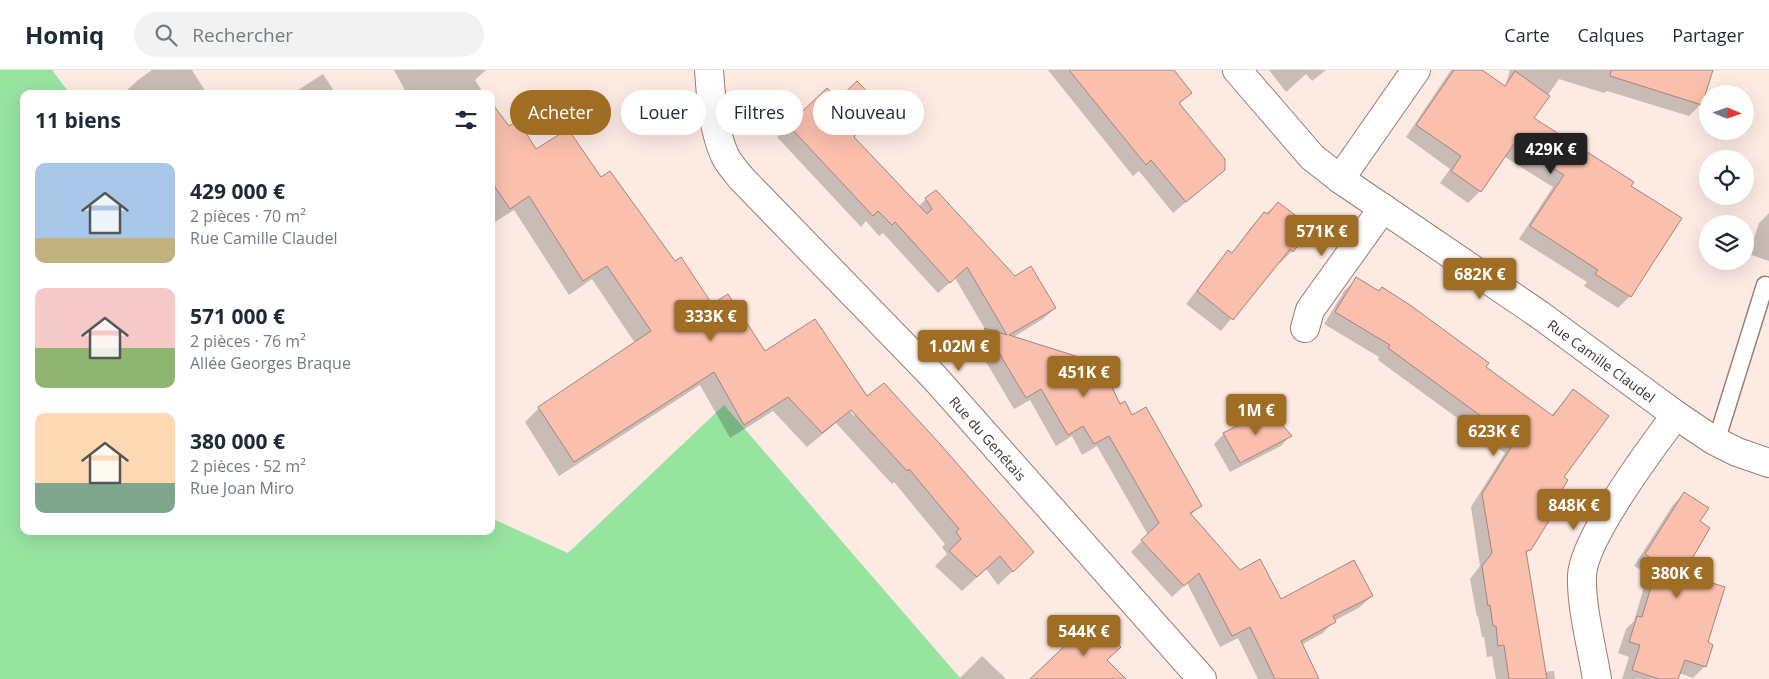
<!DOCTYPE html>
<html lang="fr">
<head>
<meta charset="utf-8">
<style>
	:root { --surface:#fff; --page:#f2f2f3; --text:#1f2937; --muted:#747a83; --line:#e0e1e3; --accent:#9f6d23 }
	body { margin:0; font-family:"Open Sans",sans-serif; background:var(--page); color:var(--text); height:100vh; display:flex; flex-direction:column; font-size:19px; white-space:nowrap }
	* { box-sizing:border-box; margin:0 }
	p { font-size:16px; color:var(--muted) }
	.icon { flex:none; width:28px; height:28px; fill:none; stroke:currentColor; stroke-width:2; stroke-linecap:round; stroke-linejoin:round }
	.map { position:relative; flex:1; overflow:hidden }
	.side { position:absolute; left:20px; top:20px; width:475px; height:445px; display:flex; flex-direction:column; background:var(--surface); border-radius:10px; box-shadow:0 5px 20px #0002 }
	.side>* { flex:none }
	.top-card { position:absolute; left:510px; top:20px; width:475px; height:45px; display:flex; gap:10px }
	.needle { width:32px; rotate:92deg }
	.fabs { position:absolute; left:1699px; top:15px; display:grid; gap:10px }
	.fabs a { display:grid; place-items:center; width:55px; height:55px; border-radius:50%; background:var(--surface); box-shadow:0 5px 20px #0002; font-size:25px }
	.price { position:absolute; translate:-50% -42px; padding:0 11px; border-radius:5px; background:var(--accent); color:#fff; font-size:16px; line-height:32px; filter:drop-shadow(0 1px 2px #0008) }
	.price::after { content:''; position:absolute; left:50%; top:30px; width:15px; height:11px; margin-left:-8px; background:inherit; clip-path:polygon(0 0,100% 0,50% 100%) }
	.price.selected { background:#222; color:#fff }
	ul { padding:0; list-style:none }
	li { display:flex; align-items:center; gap:15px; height:125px; padding:0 15px }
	li span { display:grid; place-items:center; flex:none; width:140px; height:100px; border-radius:10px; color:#555 }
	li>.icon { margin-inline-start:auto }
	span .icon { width:60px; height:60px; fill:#fffc; stroke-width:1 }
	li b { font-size:21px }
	h2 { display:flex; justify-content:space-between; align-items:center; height:60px; padding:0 15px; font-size:21px }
	.chip { padding:0 18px; border-radius:22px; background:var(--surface); box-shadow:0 5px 20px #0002; font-size:18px; line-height:45px }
	.chip.selected { background:var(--accent); color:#fff }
	header { display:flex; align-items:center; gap:30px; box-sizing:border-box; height:70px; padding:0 25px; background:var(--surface); border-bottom:1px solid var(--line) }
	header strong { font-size:24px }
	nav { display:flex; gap:28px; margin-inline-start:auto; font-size:18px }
	.search { width:350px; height:45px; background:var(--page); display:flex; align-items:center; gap:12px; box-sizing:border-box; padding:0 18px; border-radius:28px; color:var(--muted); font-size:19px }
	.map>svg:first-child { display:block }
	.green { fill:#97e4a1 }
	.shadow { fill:#0003; fill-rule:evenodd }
	.building { fill:#fbbfad; stroke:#a2867e }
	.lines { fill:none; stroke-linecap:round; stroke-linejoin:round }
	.service-casing { stroke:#987d73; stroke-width:19 }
	.minor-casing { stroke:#987d73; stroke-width:30 }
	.service { stroke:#fff; stroke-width:16 }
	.minor { stroke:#fff; stroke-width:28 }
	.labels { text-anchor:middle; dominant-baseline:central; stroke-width:4.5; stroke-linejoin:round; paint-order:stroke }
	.street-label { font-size:14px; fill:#423632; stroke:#fceae3 }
</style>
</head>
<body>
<header>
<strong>Homiq</strong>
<div class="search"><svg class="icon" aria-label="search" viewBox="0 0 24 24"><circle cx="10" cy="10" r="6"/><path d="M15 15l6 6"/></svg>Rechercher</div>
<nav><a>Carte</a><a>Calques</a><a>Partager</a></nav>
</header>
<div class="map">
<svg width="1769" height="609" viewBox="0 0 1769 609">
	<rect width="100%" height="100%" fill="#fceae3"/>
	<!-- green -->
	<path class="green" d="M0 0H52L70 24H24V461H491V448L568 483 724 335 961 609H0Z"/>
	<!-- shadow -->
	<path class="shadow" d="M152 0H192L207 24H127L126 21 138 10Z
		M394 0H486L475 10 484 24H407Z
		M1048 0H1172L1190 23 1179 34 1224 100 1173 143 1139 101 1133 106Z
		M1269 0H1326L1312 11 1306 4 1286 22Z
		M1451 0H1480L1505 17 1510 0H1705L1711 2 1700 35 1689 46 1607 21 1604 23 1559 9 1532 48 1629 116 1630 226 1618 238 1584 216 1587 212 1519 169 1553 117 1505 87 1480 121 1468 133 1440 113 1450 99 1406 67Z
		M323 4 336 24H292Z
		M827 20 852 67 918 137 926 129 1014 208 1055 238 1043 249 1012 268 1120 336 1132 346 1200 436 1190 446 1239 501 1280 531 1372 526 1360 537 1334 551 1323 563 1301 575 1318 609H1258L1238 568 1220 577 1187 513 1172 527 1131 482 1148 465 1097 376 1082 385 1072 366 1056 376 1030 330 1014 339 973 270 985 259 955 208 938 223 883 163 879 166 866 151 861 157 777 67Z
		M491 34 508 58 535 81 600 109 712 236 765 283 867 328 1018 496 998 515 986 499 962 521 935 496 947 484 942 477 945 474 894 412 892 414 836 353 807 377 773 341 730 368 700 315 559 406 525 352 539 338 635 273 592 209 569 225 514 140 495 152 491 146ZM846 336 852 340 855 345 854 346Z
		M1278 133 1292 181 1280 193 1278 191 1221 261 1186 234 1217 194 1228 182 1231 184 1253 155Z
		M1769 143V191L1749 184 1759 153Z
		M1357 209 1551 346 1573 321 1563 408 1530 479 1525 484 1544 602 1554 601 1555 609H1496L1492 586 1487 587 1484 567H1482L1478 546 1477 547 1470 509 1480 496 1471 437 1505 383 1378 290 1379 287 1324 254 1345 220Z
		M1224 364 1290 366 1281 376 1230 402 1214 374Z
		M1684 424 1699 451 1681 504 1706 573 1705 596 1693 608 1679 603 1677 609H1622L1629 587 1618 583 1626 559 1634 551 1648 504 1634 496 1673 435Z
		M982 586 1006 609H959Z"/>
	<!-- building -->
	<path class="building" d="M1069 0H1174L1192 23 1179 33 1225 89V100L1186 132 1151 90 1146 95Z
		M1454 0H1482L1505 16 1515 1 1550 26 1534 48 1634 112 1631 116 1682 148 1631 227 1595 204 1598 200 1530 156 1564 105 1514 74 1481 122 1451 101 1461 86 1416 55Z
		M1611 0H1713L1702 35 1610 6Z
		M857 11 884 39 854 67 927 144 932 139 925 128 936 120 1015 206 1031 196 1056 238 1009 265 1101 294 1120 334 1125 331 1132 345 1146 337 1202 436 1190 443 1240 500 1260 489 1281 529 1354 490 1373 526 1333 546 1336 552 1301 571 1319 609H1275L1250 557 1232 566 1199 503 1184 516 1141 470 1159 453 1109 366 1094 374 1083 356 1068 365 1041 319 1026 328 984 258 1007 265 967 197 950 213 895 152 892 155 878 141 873 146 788 55 827 18 838 29Z
		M491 32 509 56 518 50 536 79 568 59 601 107 610 101 675 191 681 187 712 234 728 224 765 281 815 249 867 326 884 313 940 374 1034 482 1013 502 1000 486 977 507 949 481 961 469 956 462 959 459 909 399 907 401 851 340 822 363 788 327 744 355 714 302 574 392 538 337 651 261 607 196 583 211 529 126 510 139 491 111Z
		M1278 132 1312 158 1293 182 1290 179 1233 250 1197 221 1228 180 1232 183 1264 142 1268 144Z
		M1356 207 1379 221 1382 217 1410 235 1489 293 1486 297 1553 346 1573 319 1609 346 1564 407 1568 410 1546 446 1550 449 1531 480 1526 481 1547 609H1509L1504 575 1498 576 1496 556H1493L1490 535 1488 536 1482 496 1492 483 1482 424 1515 371 1388 278 1390 275 1335 242Z
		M1269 340 1292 366 1240 393 1223 363Z
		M1684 422 1709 438 1700 451 1710 458 1683 504 1725 517 1708 572 1713 575 1706 597 1685 590 1678 609H1659L1632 600 1640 575 1629 572 1637 546 1642 547 1658 493 1645 484Z
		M1093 549 1121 577 1107 590 1126 609H1030Z"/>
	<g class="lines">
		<!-- service casing -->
		<g class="service-casing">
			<path id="service" d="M1716 372 1765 215"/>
		</g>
		<!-- minor casing -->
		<g class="minor-casing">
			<g id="minor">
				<path id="s1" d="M709 0C711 29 713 59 725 86 729 94 736 102 742 109L935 308 1202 609"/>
				<path id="s2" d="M1237 0 1312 87 1340 109 1540 245 1676 345 1713 370 1737 382 1769 393"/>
				<path d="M1340 109 1416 0"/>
				<path d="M1305 258 1310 240 1383 138"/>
				<path d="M1597 609C1592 578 1581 537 1582 506 1583 469 1651 378 1676 345"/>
			</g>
		</g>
		<!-- service -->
		<use href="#service" class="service"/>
		<!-- minor -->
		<use href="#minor" class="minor"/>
	</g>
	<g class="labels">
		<!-- street labels -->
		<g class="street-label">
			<text stroke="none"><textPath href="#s2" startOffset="469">Rue Camille Claudel</textPath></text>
			<text stroke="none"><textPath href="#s1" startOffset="474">Rue du Genétais</textPath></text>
		</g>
	</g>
</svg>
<div class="fabs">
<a><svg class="needle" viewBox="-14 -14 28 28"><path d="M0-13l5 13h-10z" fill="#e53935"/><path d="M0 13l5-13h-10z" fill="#747a83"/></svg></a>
<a><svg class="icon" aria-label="locate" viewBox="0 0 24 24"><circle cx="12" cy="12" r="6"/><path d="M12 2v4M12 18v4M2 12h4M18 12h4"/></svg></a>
<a><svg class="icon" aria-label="layers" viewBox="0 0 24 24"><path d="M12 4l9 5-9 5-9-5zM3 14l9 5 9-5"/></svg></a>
</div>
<b class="price selected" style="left:1551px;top:105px">429K €</b>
<b class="price" style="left:1322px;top:187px">571K €</b>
<b class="price" style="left:1480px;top:230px">682K €</b>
<b class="price" style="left:711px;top:272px">333K €</b>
<b class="price" style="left:959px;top:302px">1.02M €</b>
<b class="price" style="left:1084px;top:328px">451K €</b>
<b class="price" style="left:1256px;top:366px">1M €</b>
<b class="price" style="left:1494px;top:387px">623K €</b>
<b class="price" style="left:1574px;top:461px">848K €</b>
<b class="price" style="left:1677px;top:529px">380K €</b>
<b class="price" style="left:1084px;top:587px">544K €</b>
<div class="top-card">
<a class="chip selected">Acheter</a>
<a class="chip">Louer</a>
<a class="chip">Filtres</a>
<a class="chip">Nouveau</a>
</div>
<section class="side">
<h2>11 biens<svg class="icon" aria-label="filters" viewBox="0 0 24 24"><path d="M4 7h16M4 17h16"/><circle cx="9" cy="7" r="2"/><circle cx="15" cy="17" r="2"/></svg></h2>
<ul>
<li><span style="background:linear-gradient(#a9c7e8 75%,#c2b280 0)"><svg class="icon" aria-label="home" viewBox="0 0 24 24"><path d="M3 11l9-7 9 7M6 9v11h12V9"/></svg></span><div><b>429 000 €</b><p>2 pièces · 70 m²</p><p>Rue Camille Claudel</p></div></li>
<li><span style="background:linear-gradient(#f6c9c9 60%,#8fb573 0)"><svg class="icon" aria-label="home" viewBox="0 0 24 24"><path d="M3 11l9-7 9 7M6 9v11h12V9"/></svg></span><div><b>571 000 €</b><p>2 pièces · 76 m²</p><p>Allée Georges Braque</p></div></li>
<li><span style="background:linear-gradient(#ffd9b3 70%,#7fa58c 0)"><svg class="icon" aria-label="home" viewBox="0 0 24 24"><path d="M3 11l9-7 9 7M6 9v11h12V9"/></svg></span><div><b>380 000 €</b><p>2 pièces · 52 m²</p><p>Rue Joan Miro</p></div></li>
</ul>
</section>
</div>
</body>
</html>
